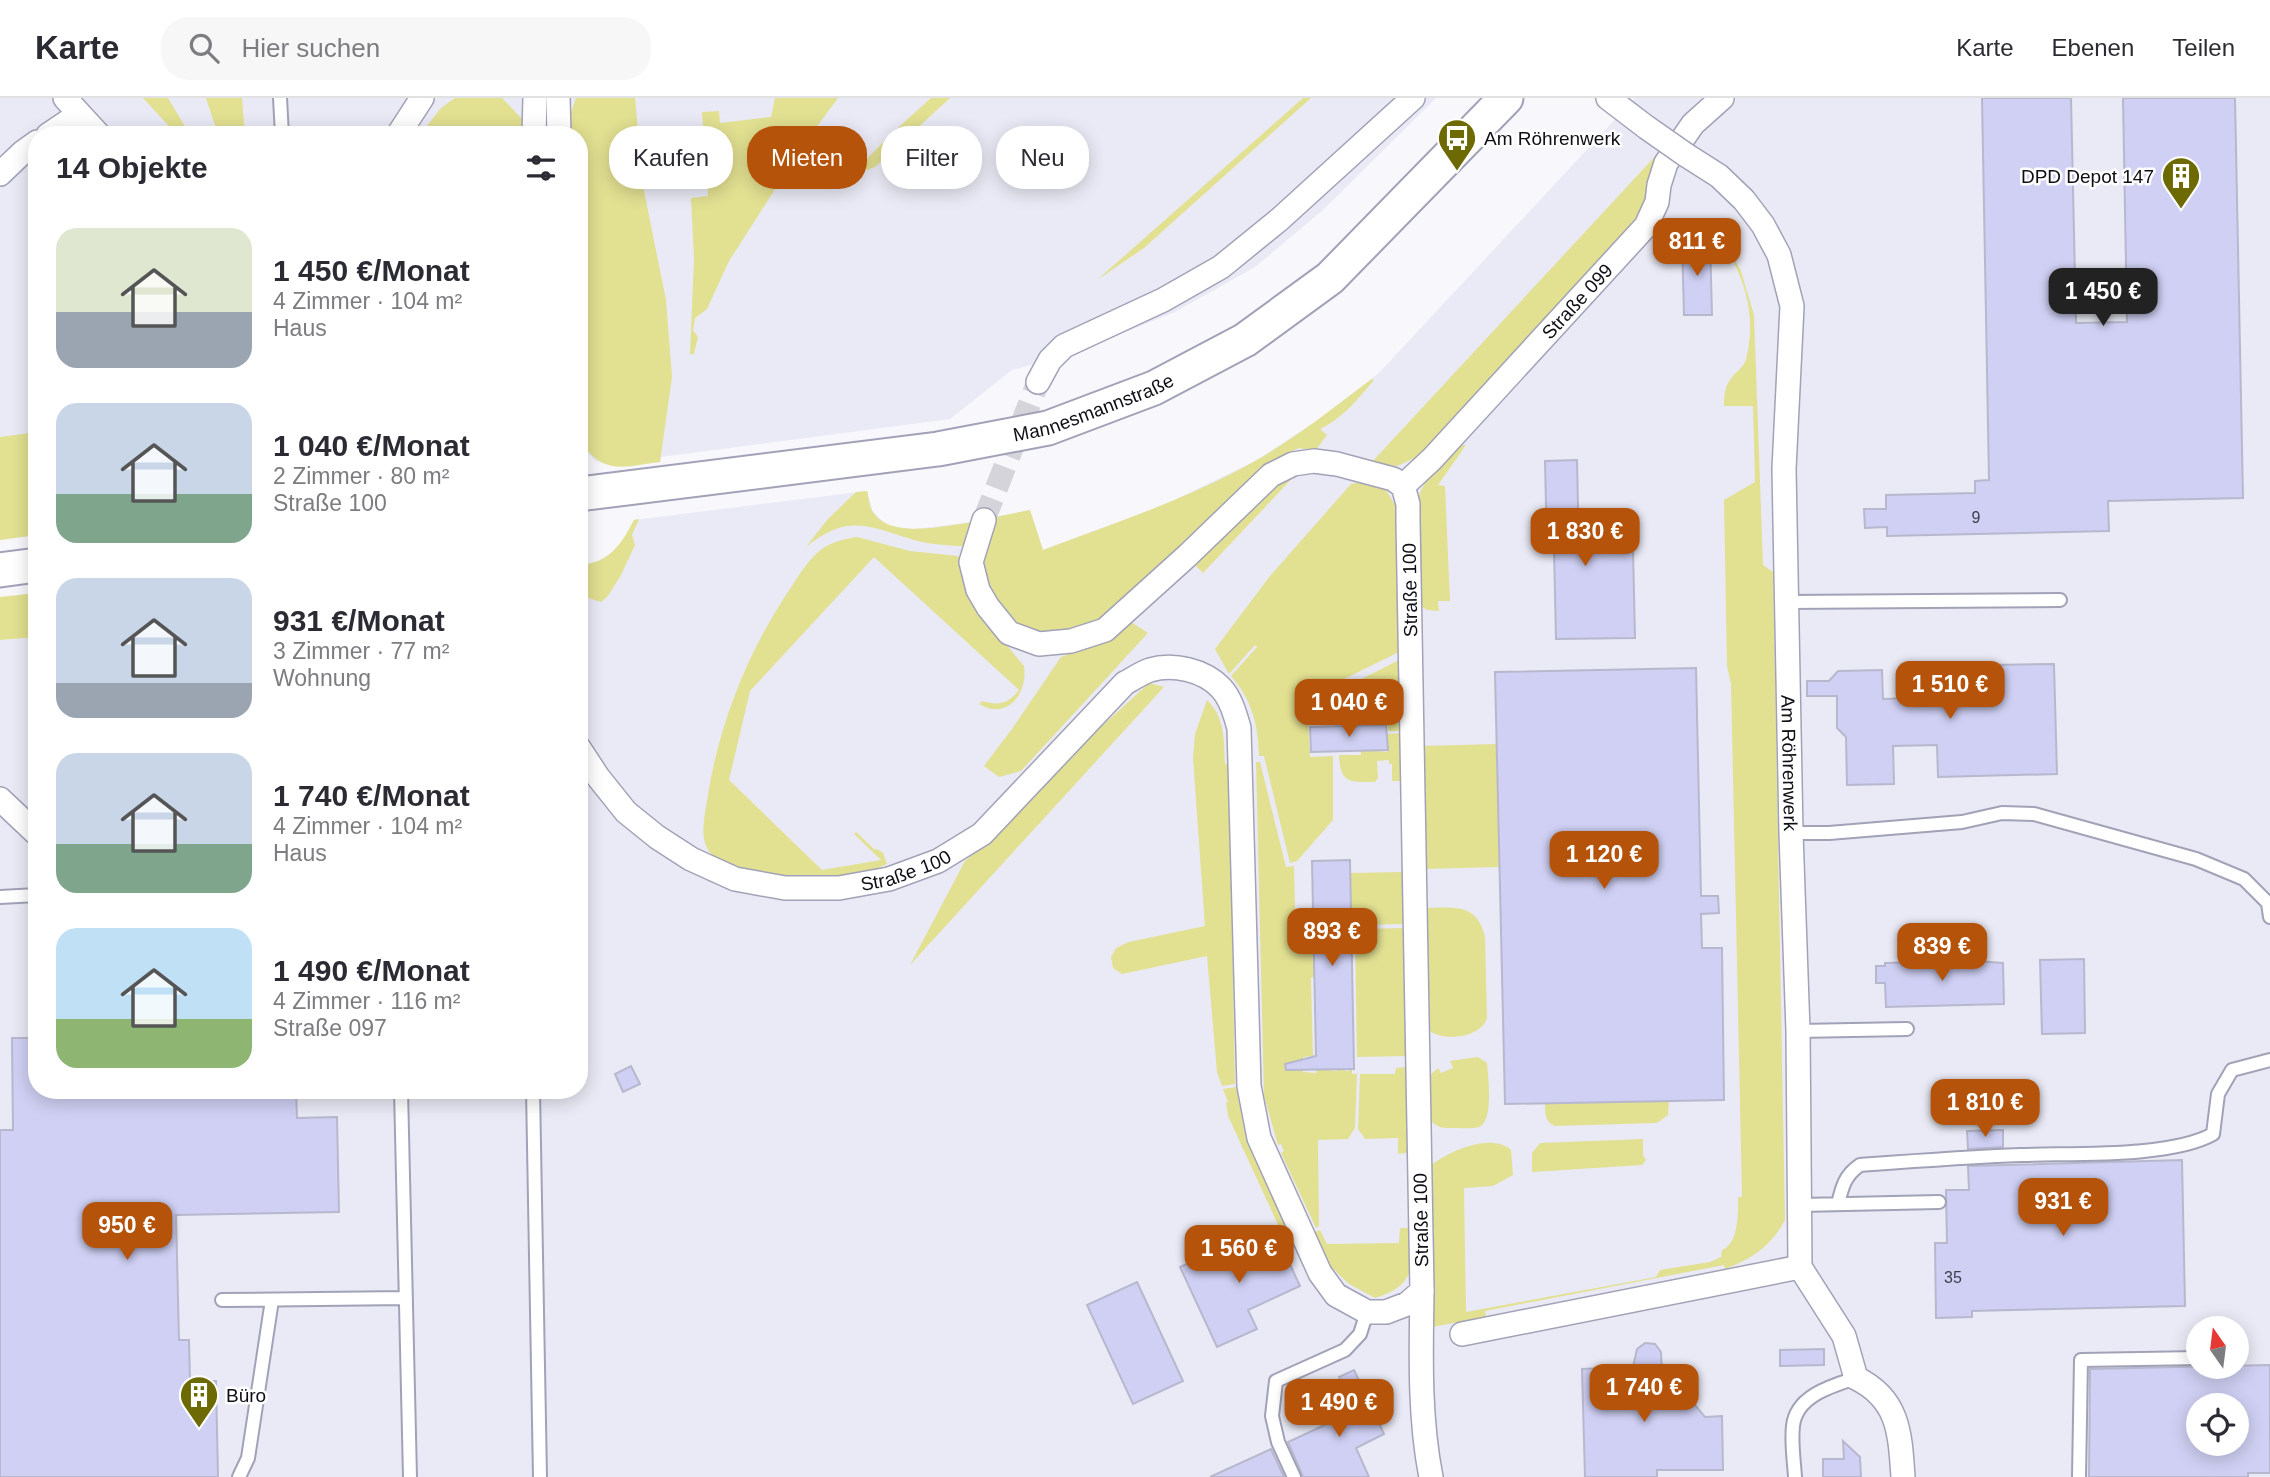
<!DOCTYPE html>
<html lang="de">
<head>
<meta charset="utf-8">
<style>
	:root { --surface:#fff; --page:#f7f7f7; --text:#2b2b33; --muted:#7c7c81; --line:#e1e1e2; --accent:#b45309 }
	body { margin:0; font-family:Arial,sans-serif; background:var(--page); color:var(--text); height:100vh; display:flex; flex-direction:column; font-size:26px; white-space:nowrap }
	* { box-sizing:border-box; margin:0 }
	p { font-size:23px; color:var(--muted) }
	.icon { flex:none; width:38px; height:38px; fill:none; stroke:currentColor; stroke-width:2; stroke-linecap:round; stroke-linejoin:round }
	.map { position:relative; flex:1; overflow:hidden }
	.side { position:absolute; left:28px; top:28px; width:560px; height:973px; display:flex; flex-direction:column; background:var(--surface); border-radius:28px; box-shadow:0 4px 18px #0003 }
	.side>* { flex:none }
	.top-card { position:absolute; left:609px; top:28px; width:665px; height:63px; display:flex; gap:14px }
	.needle { width:46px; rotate:346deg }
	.fabs { position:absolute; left:2186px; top:1218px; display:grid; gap:14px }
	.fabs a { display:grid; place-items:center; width:63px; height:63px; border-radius:50%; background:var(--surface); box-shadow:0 4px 18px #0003; font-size:35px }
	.price { position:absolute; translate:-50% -60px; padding:0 16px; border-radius:14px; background:var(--accent); color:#fff; font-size:23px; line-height:46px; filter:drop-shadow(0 2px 4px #0008) }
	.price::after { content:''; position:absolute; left:50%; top:42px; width:21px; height:16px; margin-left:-10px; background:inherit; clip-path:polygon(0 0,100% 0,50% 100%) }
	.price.on { background:#222; color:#fff }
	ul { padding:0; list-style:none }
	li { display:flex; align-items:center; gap:21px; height:175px; padding:0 28px }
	li span { display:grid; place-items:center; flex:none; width:196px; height:140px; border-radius:21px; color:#555 }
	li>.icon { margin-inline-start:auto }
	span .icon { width:84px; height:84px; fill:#fffc; stroke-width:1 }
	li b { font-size:30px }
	h2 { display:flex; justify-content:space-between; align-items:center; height:84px; padding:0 28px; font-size:30px }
	.pill { padding:0 24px; border-radius:28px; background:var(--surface); box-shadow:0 4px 18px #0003; font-size:24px; line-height:63px }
	.pill.on { background:var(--accent); color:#fff }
	header { display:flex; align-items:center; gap:42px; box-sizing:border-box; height:98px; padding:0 35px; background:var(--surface); border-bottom:2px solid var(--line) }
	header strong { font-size:33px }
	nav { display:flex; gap:38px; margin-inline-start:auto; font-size:24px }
	.search { width:490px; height:63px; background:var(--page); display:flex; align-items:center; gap:18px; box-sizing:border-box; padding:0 24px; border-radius:28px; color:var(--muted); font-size:26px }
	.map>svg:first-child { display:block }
	.built { fill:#eaeaf6; fill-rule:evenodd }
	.green { fill:#e2e091 }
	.building { fill:#cfd0f3; stroke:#b7b8cd; stroke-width:2; fill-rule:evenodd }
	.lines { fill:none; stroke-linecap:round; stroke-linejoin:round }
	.minor-tunnel { stroke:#d4d4da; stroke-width:23; stroke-dasharray:23 11; stroke-linecap:butt }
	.service-casing { stroke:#a1a2b7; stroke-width:16 }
	.minor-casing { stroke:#a1a2b7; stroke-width:26 }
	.secondary-casing { stroke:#a1a2b7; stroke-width:37 }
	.service { stroke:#fff; stroke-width:12 }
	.minor { stroke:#fff; stroke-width:23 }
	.secondary { stroke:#fff; stroke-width:33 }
	.minor-bridge-casing { stroke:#a1a2b7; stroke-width:26; stroke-linecap:butt }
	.minor-bridge { stroke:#fff; stroke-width:23 }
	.labels { text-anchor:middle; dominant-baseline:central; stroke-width:5; stroke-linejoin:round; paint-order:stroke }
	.number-label { font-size:16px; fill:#3e3e4d }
	.poi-label { font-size:19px; fill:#0e0e16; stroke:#fff; text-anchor:start }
	.street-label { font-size:19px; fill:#0e0e16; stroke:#fff }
</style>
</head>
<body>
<header>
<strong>Karte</strong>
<div class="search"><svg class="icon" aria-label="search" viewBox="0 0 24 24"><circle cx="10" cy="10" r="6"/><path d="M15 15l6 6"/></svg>Hier suchen</div>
<nav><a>Karte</a><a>Ebenen</a><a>Teilen</a></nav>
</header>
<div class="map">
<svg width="2270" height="1379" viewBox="0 0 2270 1379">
	<rect width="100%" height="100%" fill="#f7f7fc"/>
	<!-- built -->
	<path class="built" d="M0 0H1436L1323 112 1255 169 1175 214 1069 257 1012 272 950 321 661 359 660 364 617 369 596 363 587 354 579 340V37H37V355L0 362Z
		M1635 0H2270V1379H0V542L37 539V992H579V467L596 466 612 455 625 440 634 422 867 393 873 414 888 428 914 431 973 424 1030 412 1043 452 1164 407 1255 363 1315 324 1379 275ZM2198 1230H2236V1269H2198ZM2198 1307H2236V1346H2198Z"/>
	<!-- green -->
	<path class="green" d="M143 0H168L190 37H177Z
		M206 0H242L245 37H218Z
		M455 0H502L524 23V37H420L441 10Z
		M576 0H635L643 88 666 202 672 279 660 364C622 369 601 378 579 340V37H573L569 20Z
		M775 0H838L804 46 729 163 707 211 695 220 693 232 698 239 694 256H690L694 161 691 100 708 98 702 14 719 13 720 25 771 19Z
		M931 0H950L875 69 868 72 859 69 889 38Z
		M1303 0H1311L1144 150 1097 182Z
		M1698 12 1636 126 1419 358 1397 368 1371 365Z
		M1703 119 1726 147 1741 173 1754 217 1763 467 1773 474 1785 1122C1772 1147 1751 1162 1725 1171L1724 1167 1485 1213 1486 1219 1432 1229 1429 1069C1447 1054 1491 1034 1511 1052L1513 1077 1493 1088 1464 1090 1466 1214 1656 1179 1660 1172 1710 1164 1721 1159 1722 1152C1739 1145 1738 1116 1738 1099H1742L1731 586 1727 568 1724 402 1755 384 1753 308H1724C1724 296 1725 287 1733 278 1738 272 1744 269 1746 261 1755 227 1749 193 1732 161 1729 155 1726 148 1719 144 1715 142 1708 142 1703 142Z
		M1372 281 1374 282C1358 301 1342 321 1320 331L1327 337 1315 353 1299 350 1281 358 1107 518 1084 531 1037 535 1021 530 1008 519 983 480 982 463 995 419 1030 412 1043 452C1115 425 1188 401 1255 363 1296 340 1334 309 1372 281Z
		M37 334V437L0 442V339Z
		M1460 347H1466L1438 387 1445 388 1450 503H1438L1439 513 1427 512 1418 506 1417 403C1424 379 1443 364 1460 347Z
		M1299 373 1203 475 1193 465 1274 385Z
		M1366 383 1384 389 1398 412 1401 553 1334 586 1338 593 1401 561 1403 633H1388L1387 599H1378V623L1382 624 1383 636 1377 637V653L1387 654V636L1402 635 1404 683H1392V666H1389V662L1377 663 1378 680 1375 684C1350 684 1340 686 1339 657H1361L1359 620 1308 622 1310 659 1333 658V722L1297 763 1290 765 1264 658H1259C1258 626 1252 602 1231 578L1257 549 1255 547 1229 576 1215 551 1270 478 1351 386Z
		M867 393C869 399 869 409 873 414 890 442 947 427 974 424L969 449C950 447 932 447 914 442 869 428 848 415 806 449L827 422 856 394Z
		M639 421 632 437 635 447 621 477 608 498 601 504 579 497V467C609 465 621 447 634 422Z
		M857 439 910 453 958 458 962 462 979 514 1024 568C1028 595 1008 623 979 606L982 603C998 608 1008 606 1019 592L874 459 750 593 729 682 822 772 881 762 854 736 856 734 875 752 877 751 883 755 887 766C854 783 814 783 778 778 756 775 719 772 707 750 700 737 705 716 707 703 718 629 746 558 786 497 795 484 803 469 814 458 825 446 841 441 857 439Z
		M37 495V539L0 542V499Z
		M1131 524 1148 535 1021 673 999 679 984 668 1012 631 1061 559 1102 544Z
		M1149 585 1164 589 910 867 965 763 1004 729 1090 639Z
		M1207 602C1225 619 1224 642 1225 666H1229L1235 986 1222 988 1217 974 1207 858 1122 876 1113 870 1111 859 1116 850 1129 844 1205 828 1193 660 1195 636Z
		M1497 646 1500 769 1423 771 1420 648Z
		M1256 664H1260L1286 769 1294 768 1296 848 1314 849 1315 878 1311 880 1313 958 1303 959V974L1316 975 1317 971 1337 973V971L1345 970V973H1349L1352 970V976H1357L1355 1030 1348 1041 1318 1042 1319 1128 1316 1130 1281 1055 1284 1053 1281 1046 1278 1047 1264 998Z
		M1406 774 1407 826 1351 827 1350 775Z
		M1424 810C1453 810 1477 804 1485 839L1487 920C1481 941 1439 944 1428 931Z
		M1407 830 1409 958 1357 959 1355 831Z
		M1478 959 1487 965C1488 979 1494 1023 1479 1029 1472 1031 1463 1030 1456 1030 1445 1030 1438 1031 1430 1022L1429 978 1438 970 1441 975 1453 970 1450 963Z
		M1407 969 1410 1054 1398 1056V1040L1365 1041 1358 1031 1360 976H1395L1396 970Z
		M1236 989 1246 1041 1290 1137 1284 1140 1228 1018 1226 1005 1228 1004 1223 991Z
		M1669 1003 1668 1017 1657 1025 1555 1028C1545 1024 1545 1016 1545 1006Z
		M1643 1041V1057L1646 1062 1642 1067 1532 1074V1055L1540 1045Z
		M1400 1130H1410C1415 1167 1415 1188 1375 1200L1349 1186 1328 1166 1314 1134 1320 1132 1327 1146 1399 1145Z"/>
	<!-- building -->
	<path class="building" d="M1982 0H2071L2076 225 2127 224 2123 0H2235L2243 400 2108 403 2109 433 1887 438V429L1865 430 1864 411H1886V397L1975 395V383L1989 382Z
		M1710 142 1712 217H1684L1682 143Z
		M1577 362 1579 452 1633 451 1635 540 1556 541 1554 452H1547L1545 363Z
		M2054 566 2057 676 1938 679 1937 647 1893 648 1894 686 1847 687 1846 639 1837 630V598H1807V583H1829L1838 573 1882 572 1883 601 1936 599 1935 568Z
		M1696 570 1701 798H1718L1719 815 1701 816 1702 850H1722L1724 1002 1505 1006 1495 574Z
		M1386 627 1388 652 1311 654 1310 629Z
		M1350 762 1354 971 1286 972 1285 966 1316 958 1312 763Z
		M2084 861 2085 935 2042 936 2040 862Z
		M1977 863 2003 865 2004 906 1886 909 1885 885H1876V868H1885V865Z
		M12 940H37V992H296L297 1020 337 1019 339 1114 176 1117 179 1242H189L190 1283H216L218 1379H0V1032H13Z
		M631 968 640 986 623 994 615 976Z
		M2003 1032V1049L1968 1051 1967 1033Z
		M2182 1062 2185 1208 1972 1213V1219L1936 1220 1935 1145H1947L1946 1092H1969L1968 1068Z
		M1274 1132 1300 1188 1248 1212 1257 1231 1217 1249 1180 1169 1220 1151 1223 1156Z
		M1137 1184 1183 1283 1133 1306 1087 1207Z
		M1645 1245 1655 1246 1661 1254 1663 1298 1686 1300 1694 1306 1705 1319 1722 1318 1723 1372H1657V1379H1585L1582 1271 1633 1269 1637 1251Z
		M1824 1251V1267L1780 1268V1252Z
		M2270 1267V1375H2248V1379H2089L2090 1271ZM2198 1307H2236V1346H2198Z
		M1354 1272 1384 1336 1356 1350 1369 1379H1303L1288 1344 1355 1313 1339 1279Z
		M1843 1343 1860 1359 1861 1379H1823V1361H1844Z
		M1271 1351 1284 1379H1210Z"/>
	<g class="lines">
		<!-- minor-tunnel -->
		<path class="minor-tunnel" d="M984 422 1038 284"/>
		<!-- service casing -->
		<g class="service-casing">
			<path id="service" d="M280 0 282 37
				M1786 504 2060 502
				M1791 735H1829L1962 724 2002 715 2034 716 2196 761 2244 781 2268 805 2270 819
				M0 799 37 797
				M1798 933 1907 931
				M401 992 410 1379
				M533 992 540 1379
				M1838 1106C1842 1089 1845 1077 1860 1067 1914 1063 1967 1059 2021 1057 2072 1055 2170 1060 2213 1036L2218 996 2232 972 2270 962
				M1800 1107 1939 1104
				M222 1202 406 1200
				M239 1379 248 1360 272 1202
				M1294 1379 1278 1344 1272 1318 1276 1283 1345 1252 1360 1236 1367 1214
				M1795 1379C1794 1363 1791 1344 1793 1328 1796 1298 1831 1288 1856 1280
				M2079 1379 2081 1262 2198 1260"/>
		</g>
		<!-- minor casing -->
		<g class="minor-casing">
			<g id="minor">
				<path d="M65 0 99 37"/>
				<path d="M558 0 559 37"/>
				<path d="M1608 0 1646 29"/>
				<path d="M48 37 79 16"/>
				<path d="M398 37 422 0"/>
				<path d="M534 37 535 0"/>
				<path id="s1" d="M1686 57 1719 78 1744 102 1763 127 1779 157 1792 208 1784 371 1791 735 1798 933 1800 1169 1844 1238 1856 1280C1899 1301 1900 1335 1903 1379"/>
				<path d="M0 76 23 54 37 44"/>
				<path d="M1038 284 1050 262 1064 248 1163 202 1221 169 1280 121 1413 0"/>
				<path id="s2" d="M1403 388 1432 361 1646 128 1657 104 1659 87 1666 65 1693 26 1722 0"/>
				<path id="s3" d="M579 650 598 679 626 714 657 739 691 761 735 781 785 790H839L889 781 938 763 982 736 1125 585C1133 581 1141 575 1150 572 1173 565 1204 572 1221 590 1231 601 1235 616 1239 630L1249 988 1259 1040 1320 1175 1336 1197 1367 1214H1386L1407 1206 1422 1193 1408 423V406L1403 388 1393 381 1337 366 1314 363 1293 366 1271 377 1187 458 1105 532 1071 543 1039 546 1009 535 988 509 978 492 971 464 984 422"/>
				<path d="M0 701 37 736"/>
				<path d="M1422 1193C1421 1254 1419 1319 1431 1379"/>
				<path d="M1462 1236 1800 1169"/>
			</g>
		</g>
		<!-- secondary casing -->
		<g class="secondary-casing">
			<g id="secondary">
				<path id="s4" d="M579 396 938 351 1048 330 1154 290 1245 242 1330 180 1506 0"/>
				<path d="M0 472 37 467"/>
			</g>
		</g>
		<!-- service -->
		<use href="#service" class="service"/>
		<!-- minor -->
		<use href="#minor" class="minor"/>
		<!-- secondary -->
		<use href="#secondary" class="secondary"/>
		<!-- minor-bridge casing -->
		<g class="minor-bridge-casing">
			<path id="minor-bridge" d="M1646 29 1686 57"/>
		</g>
		<!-- minor-bridge -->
		<use href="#minor-bridge" class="minor-bridge"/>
	</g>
	<!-- icons -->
	<defs>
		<g id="bus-pin" transform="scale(2.0125)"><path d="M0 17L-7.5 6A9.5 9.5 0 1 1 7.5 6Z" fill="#6d6903" stroke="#fff"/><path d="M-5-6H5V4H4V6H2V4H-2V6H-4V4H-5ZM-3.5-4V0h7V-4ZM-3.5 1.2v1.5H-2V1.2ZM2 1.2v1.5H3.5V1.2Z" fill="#fff"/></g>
		<g id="building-pin" transform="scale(2.0125)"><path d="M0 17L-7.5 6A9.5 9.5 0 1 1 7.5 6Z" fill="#6d6903" stroke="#fff"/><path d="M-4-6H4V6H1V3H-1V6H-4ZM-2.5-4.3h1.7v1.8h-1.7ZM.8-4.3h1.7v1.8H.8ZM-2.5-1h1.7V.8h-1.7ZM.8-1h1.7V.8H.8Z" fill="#fff"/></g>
	</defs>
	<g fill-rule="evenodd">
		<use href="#bus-pin" x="1457" y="40"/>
		<use href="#building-pin" x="2181" y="78"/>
		<use href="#building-pin" x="199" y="1297"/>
	</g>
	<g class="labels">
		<!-- number labels -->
		<g class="number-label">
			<text x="1976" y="419">9</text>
			<text x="1953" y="1179">35</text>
		</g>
		<!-- poi labels -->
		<g class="poi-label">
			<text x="1484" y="40">Am Röhrenwerk</text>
			<text x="2154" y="78" text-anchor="end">DPD Depot 147</text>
			<text x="226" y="1297">Büro</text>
		</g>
		<!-- street labels -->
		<g class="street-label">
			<text stroke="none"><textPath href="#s2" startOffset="254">Straße 099</textPath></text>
			<text stroke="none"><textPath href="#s4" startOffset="523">Mannesmannstraße</textPath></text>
			<text transform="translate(1410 492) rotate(-91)">Straße 100</text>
			<text stroke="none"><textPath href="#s1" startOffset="649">Am Röhrenwerk</textPath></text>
			<text stroke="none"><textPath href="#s3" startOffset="382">Straße 100</textPath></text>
			<text transform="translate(1421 1122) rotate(-91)">Straße 100</text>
		</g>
	</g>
</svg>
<div class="fabs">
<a><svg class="needle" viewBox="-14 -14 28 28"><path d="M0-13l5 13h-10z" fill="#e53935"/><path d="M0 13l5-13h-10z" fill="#7c7c81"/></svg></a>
<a><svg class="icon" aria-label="locate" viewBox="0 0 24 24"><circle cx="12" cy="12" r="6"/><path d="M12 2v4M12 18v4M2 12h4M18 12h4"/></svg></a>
</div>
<b class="price" style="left:1697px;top:180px">811 €</b>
<b class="price on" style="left:2103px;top:230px">1 450 €</b>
<b class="price" style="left:1585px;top:470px">1 830 €</b>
<b class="price" style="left:1950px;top:623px">1 510 €</b>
<b class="price" style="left:1349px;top:641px">1 040 €</b>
<b class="price" style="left:1604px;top:793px">1 120 €</b>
<b class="price" style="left:1332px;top:870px">893 €</b>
<b class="price" style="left:1942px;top:885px">839 €</b>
<b class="price" style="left:1985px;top:1041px">1 810 €</b>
<b class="price" style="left:2063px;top:1140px">931 €</b>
<b class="price" style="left:127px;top:1164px">950 €</b>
<b class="price" style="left:1239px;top:1187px">1 560 €</b>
<b class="price" style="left:1644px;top:1326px">1 740 €</b>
<b class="price" style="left:1339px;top:1341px">1 490 €</b>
<div class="top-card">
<a class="pill">Kaufen</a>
<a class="pill on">Mieten</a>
<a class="pill">Filter</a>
<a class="pill">Neu</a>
</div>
<section class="side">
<h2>14 Objekte<svg class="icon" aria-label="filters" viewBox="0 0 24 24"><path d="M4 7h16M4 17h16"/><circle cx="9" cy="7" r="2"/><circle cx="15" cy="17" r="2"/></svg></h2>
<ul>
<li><span style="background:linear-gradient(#dfe7d0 60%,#9aa5b1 0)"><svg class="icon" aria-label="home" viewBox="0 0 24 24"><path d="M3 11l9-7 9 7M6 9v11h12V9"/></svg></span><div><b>1 450 €/Monat</b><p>4 Zimmer · 104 m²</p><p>Haus</p></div></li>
<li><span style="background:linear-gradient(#c9d6e8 65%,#7fa58c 0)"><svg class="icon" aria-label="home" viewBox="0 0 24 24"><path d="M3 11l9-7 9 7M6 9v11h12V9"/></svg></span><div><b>1 040 €/Monat</b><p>2 Zimmer · 80 m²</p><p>Straße 100</p></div></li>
<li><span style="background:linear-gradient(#c9d6e8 75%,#9aa5b1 0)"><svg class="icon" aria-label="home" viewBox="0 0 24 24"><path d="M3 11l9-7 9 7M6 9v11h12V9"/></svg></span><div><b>931 €/Monat</b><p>3 Zimmer · 77 m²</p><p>Wohnung</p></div></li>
<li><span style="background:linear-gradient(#c9d6e8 65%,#7fa58c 0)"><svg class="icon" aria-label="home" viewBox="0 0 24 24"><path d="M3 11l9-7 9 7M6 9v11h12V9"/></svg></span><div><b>1 740 €/Monat</b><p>4 Zimmer · 104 m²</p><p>Haus</p></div></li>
<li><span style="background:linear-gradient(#bfe0f5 65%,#8fb573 0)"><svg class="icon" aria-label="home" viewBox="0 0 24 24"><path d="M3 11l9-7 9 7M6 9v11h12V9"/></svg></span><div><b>1 490 €/Monat</b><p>4 Zimmer · 116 m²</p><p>Straße 097</p></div></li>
</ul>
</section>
</div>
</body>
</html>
